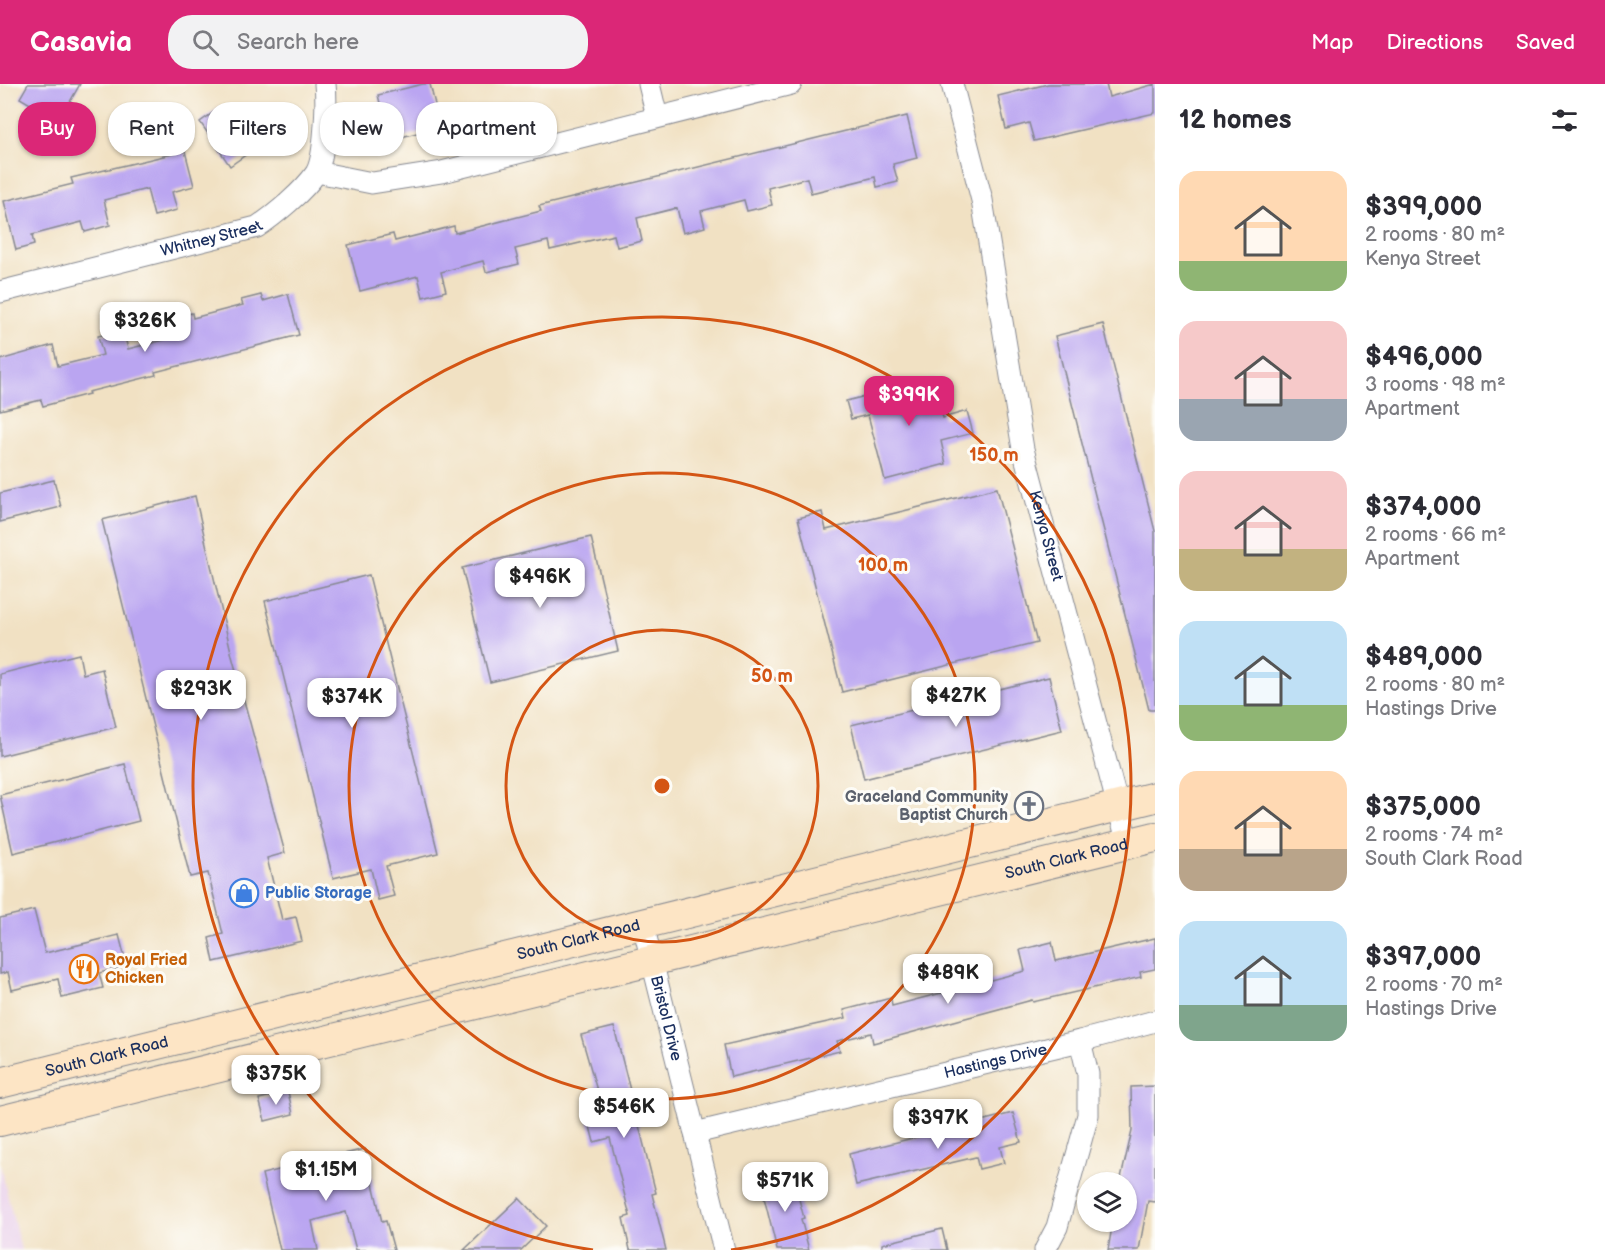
<!DOCTYPE html>
<html lang="en">
<head>
<meta charset="utf-8">
<style>
	:root { --surface:#fff; --page:#f2f2f3; --text:#2b2b33; --muted:#7c7c81; --accent:#db2777 }
	body { margin:0; font-family:"Balsamiq Sans",sans-serif; background:var(--page); color:var(--text); height:100vh; display:flex; flex-direction:column; font-size:22px; white-space:nowrap }
	* { box-sizing:border-box; margin:0 }
	p { font-size:20px; color:var(--muted) }
	.icon { flex:none; width:33px; height:33px; fill:none; stroke:currentColor; stroke-width:2; stroke-linecap:round; stroke-linejoin:round }
	.map { position:relative; flex:1; overflow:hidden }
	.side { display:flex; flex-direction:column; background:var(--surface); width:450px }
	.side>* { flex:none }
	.banner { position:absolute; left:18px; top:18px; width:570px; height:54px; display:flex; gap:12px }
	.controls { position:absolute; left:1077px; top:1088px; display:grid; gap:12px }
	.controls a { display:grid; place-items:center; width:60px; height:60px; border-radius:50%; background:var(--surface); box-shadow:0 2px 4px #0004; font-size:30px }
	.price { position:absolute; translate:-50% -51px; padding:0 14px; border-radius:12px; background:#fff; color:#222; font-size:20px; line-height:39px; filter:drop-shadow(0 2px 3px #0008) }
	.price::after { content:''; position:absolute; left:50%; top:36px; width:18px; height:14px; margin-left:-9px; background:inherit; clip-path:polygon(0 0,100% 0,50% 100%) }
	.price.active { background:var(--accent); color:#fff }
	ul { padding:0; list-style:none }
	li { display:flex; align-items:center; gap:18px; height:150px; padding:0 24px }
	li span { display:grid; place-items:center; flex:none; width:168px; height:120px; border-radius:18px; color:#555 }
	li>.icon { margin-inline-start:auto }
	span .icon { width:72px; height:72px; fill:#fffc; stroke-width:1 }
	li b { font-size:26px }
	h2 { display:flex; justify-content:space-between; align-items:center; height:72px; padding:0 24px; font-size:26px }
	.pill { padding:0 21px; border-radius:24px; background:var(--surface); box-shadow:0 2px 4px #0004; font-size:21px; line-height:54px }
	.pill.active { background:var(--accent); color:#fff }
	header { display:flex; align-items:center; gap:36px; box-sizing:border-box; height:84px; padding:0 30px; background:var(--accent); color:#fff }
	header strong { font-size:28px }
	nav { display:flex; gap:33px; margin-inline-start:auto; font-size:21px }
	.search { width:420px; height:54px; background:var(--page); display:flex; align-items:center; gap:15px; box-sizing:border-box; padding:0 21px; border-radius:24px; color:var(--muted); font-size:22px }
	main { display:flex; flex:1; min-height:0 }
	.map>svg:first-child { display:block }
	.built { fill:#ead1ec }
	.building { fill:#baa5f1 }
	.lines { fill:none; stroke-linecap:round; stroke-linejoin:round }
	.minor-casing { stroke:#868890; stroke-width:23 }
	.secondary-casing { stroke:#868890; stroke-width:32 }
	.minor { stroke:#fff; stroke-width:21 }
	.secondary { stroke:#fde5c5; stroke-width:30 }
	.ring { fill:none; stroke:#d45514; stroke-width:3 }
	.labels { text-anchor:middle; dominant-baseline:central; stroke-width:6; stroke-linejoin:round; paint-order:stroke }
	.street-label { font-size:16px; fill:#1b2f5e; stroke:#fdfcf7 }
	.worship-label { font-size:16px; font-weight:bold; fill:#5b616d; stroke:#fdfcf7; text-anchor:end }
	.shop-label { font-size:16px; font-weight:bold; fill:#366cbe; stroke:#fdfcf7; text-anchor:start }
	.food-label { font-size:16px; font-weight:bold; fill:#c56008; stroke:#fdfcf7; text-anchor:start }
	.centre { fill:#d45514; stroke:#fdfcf7; stroke-width:3 }
	.ring-label { font-size:18px; text-anchor:middle; font-weight:bold; fill:#d45514; stroke:#fdfcf7; stroke-width:6; stroke-linejoin:round; paint-order:stroke }
</style>
</head>
<body>
<header>
<strong>Casavia</strong>
<div class="search"><svg class="icon" aria-label="search" viewBox="0 0 24 24"><circle cx="10" cy="10" r="6"/><path d="M15 15l6 6"/></svg>Search here</div>
<nav><a>Map</a><a>Directions</a><a>Saved</a></nav>
</header>
<main>
<div class="map">
<svg width="1155" height="1166" viewBox="0 0 1155 1166">
	<rect width="100%" height="100%" fill="#fdfcf7"/>
	<filter id="ink" filterUnits="userSpaceOnUse"><feTurbulence type="fractalNoise" baseFrequency=".0167" numOctaves="2"/><feDisplacementMap in="SourceGraphic" scale="12" xChannelSelector="R" yChannelSelector="G"/><feConvolveMatrix kernelMatrix="1 2 1 2 8 2 1 2 1" color-interpolation-filters="sRGB"/></filter>
	<filter id="wash" filterUnits="userSpaceOnUse"><feTurbulence type="fractalNoise" baseFrequency=".008" numOctaves="4" result="noise"/><feDisplacementMap in="SourceGraphic" scale="24" xChannelSelector="R" yChannelSelector="G"/><feGaussianBlur stdDeviation="1.35" result="paint"/><feColorMatrix in="noise" values="0 0 0 0 0 0 0 0 0 0 0 0 0 0 0 0 0 1.4 0 .05"/><feComposite in="paint" operator="in"/></filter>
	<g filter="url(#wash)">
		<rect width="100%" height="100%" fill="#f1e1c3"/>
		<!-- built -->
		<path class="built" d="M0 1080 21 1166H0Z"/>
		<g id="blocks">
			<!-- building -->
			<path class="building" d="M28 0H80L59 37 20 14Z
				M423 0H430L438 33 423 37 425 47 389 56 378 11Z
				M1048 0H1106L1109 13 1155 0V29L1034 57 1029 39 1006 45 998 12Z
				M221 23 231 38 248 27 268 55 230 82 200 38Z
				M907 32 917 74 893 80 898 98 877 103 875 93 811 109 807 94 768 104 772 121 747 127 744 116 701 127 705 143 683 149 677 124 637 134 642 157 617 163 614 151 550 166 548 157 515 165 519 180 486 188 483 177 441 188 446 207 423 213 418 192 360 207 348 161 393 150 395 157 454 142 455 149 541 127 539 122Z
				M185 67 194 102 172 108 177 126 154 132 147 105 104 116 110 141 85 148 82 138 32 151 34 161 16 166 4 117 73 100 71 94Z
				M288 210 299 251 155 288 156 291 88 308 89 310 43 322 41 316 0 326V276L53 261 58 282 103 271 98 252 123 246 128 265 172 254 167 235 192 229 193 234 243 221 241 216 261 211 263 217Z
				M1103 240 1155 447V626H1149L1055 252Z
				M933 295 943 334 967 327 973 349 941 357 946 380 885 396 868 331 851 335 846 317Z
				M54 396 61 423 0 438V409Z
				M997 404 1037 559 842 608 798 434 822 428 826 446Z
				M195 412 232 572 285 769 267 774 282 836 296 833 302 857 214 878 209 854 223 850 208 789 190 793 102 436Z
				M591 453 618 567 490 598 462 484Z
				M369 491 438 769 386 782 394 812 378 816 371 785 333 794 265 517Z
				M79 570 83 590 102 585 116 643 0 672V590Z
				M1049 593 1062 646 864 695 851 641Z
				M125 680 139 737 13 769 0 711Z
				M34 826 45 869 119 851 127 882 99 889 103 904 62 914 58 895 12 906 8 888 0 890V834Z
				M1155 854V885L1140 888 1141 893 1033 918 1032 916 873 959 871 949 837 957 840 967 731 993 724 961 846 934 844 926 891 914 892 922 1025 887 1020 866 1052 858 1056 877Z
				M614 943 656 1109 652 1110 666 1166H630L623 1134 630 1132 610 1054 594 1058 588 1035 604 1031 581 951Z
				M1155 1002V1118L1148 1117 1139 1166H1108L1113 1137H1126V1098H1120L1132 1047 1131 1003Z
				M288 1008 293 1030 265 1037 259 1015Z
				M1013 1029 1021 1058 1000 1063 1004 1079 979 1085 976 1073 856 1101 849 1070Z
				M365 1065 382 1138 386 1137 394 1166H356L346 1128 312 1137 318 1166H280L262 1090Z
				M792 1089 804 1134 801 1135 809 1166H777L760 1097Z
				M519 1114 546 1142 521 1166H464Z
				M942 1145 947 1166H882V1160Z"/>
		</g>
	</g>
	<g filter="url(#ink)">
		<use href="#blocks" fill-opacity="0" stroke="#868890" stroke-width="1.5"/>
		<g class="lines">
			<!-- minor casing -->
			<g class="minor-casing">
				<g id="minor">
					<path d="M649 0 657 33"/>
					<path id="s1" d="M952 0 982 116 1023 365 1128 760"/>
					<path d="M317 88 372 99 442 88 791 0"/>
					<path id="s2" d="M0 208 257 143C275 131 304 107 316 89 325 74 327 18 325 0"/>
					<path id="s3" d="M643 841 724 1166"/>
					<path id="s4" d="M695 1049 1080 957 1155 937"/>
					<path d="M1045 1166 1057 1143 1088 1031V990L1080 957"/>
				</g>
			</g>
			<!-- secondary casing -->
			<g class="secondary-casing">
				<g id="secondary">
					<path id="s5" d="M0 999 1155 713"/>
					<path id="s6" d="M0 1037 1155 753"/>
				</g>
			</g>
			<!-- minor -->
			<use href="#minor" class="minor"/>
			<!-- secondary -->
			<use href="#secondary" class="secondary"/>
		</g>
	</g>
	<!-- distance rings -->
	<g class="ring">
		<circle cx="662" cy="702" r="156"/>
		<circle cx="662" cy="702" r="313"/>
		<path d="M593 1166A469 469 0 1 1 731 1166"/>
	</g>
	<!-- icons -->
	<defs>
		<g id="church-ring" transform="scale(1.5)"><circle r="9.5" fill="#fdfcf7" stroke="#6b7280" stroke-width="1.5"/><path d="M-1.2-6h2.4v3.5h3.3v2.4h-3.3V6h-2.4V-.1h-3.3v-2.4h3.3Z" fill="#6b7280"/></g>
		<g id="shop-ring" transform="scale(1.5)"><circle r="9.5" fill="#fdfcf7" stroke="#3f7fe0" stroke-width="1.5"/><path d="M-5-2.5h2.3a2.7 3.5 0 0 1 5.4 0H5L5.5 6h-11ZM-1.5-2.5h3a1.5 2.3 0 0 0-3 0Z" fill="#3f7fe0"/></g>
		<g id="restaurant-ring" transform="scale(1.5)"><circle r="9.5" fill="#fdfcf7" stroke="#e8710a" stroke-width="1.5"/><path d="M-5-6h1v4h1v-4h1v4h1v-4h1v5L-1.5 .5V6h-2V.5L-5-1ZM5-6V6H3V1.5H1.5Q1.5-4 5-6Z" fill="#e8710a"/></g>
	</defs>
	<g fill-rule="evenodd">
		<use href="#church-ring" x="1029" y="722"/>
		<use href="#shop-ring" x="244" y="809"/>
		<use href="#restaurant-ring" x="84" y="885"/>
	</g>
	<g class="labels">
		<!-- street labels -->
		<g class="street-label">
			<text stroke="none"><textPath href="#s2" startOffset="218">Whitney Street</textPath></text>
			<text stroke="none"><textPath href="#s1" startOffset="462">Kenya Street</textPath></text>
			<text stroke="none"><textPath href="#s6" startOffset="1098">South Clark Road</textPath></text>
			<text stroke="none"><textPath href="#s5" startOffset="596">South Clark Road</textPath></text>
			<text stroke="none"><textPath href="#s3" startOffset="96">Bristol Drive</textPath></text>
			<text stroke="none"><textPath href="#s5" startOffset="110">South Clark Road</textPath></text>
			<text stroke="none"><textPath href="#s4" startOffset="309">Hastings Drive</textPath></text>
		</g>
		<!-- worship labels -->
		<g class="worship-label">
			<text x="1008" y="713">Graceland Community<tspan x="1008" dy="18">Baptist Church</tspan></text>
		</g>
		<!-- shop labels -->
		<g class="shop-label">
			<text x="265" y="809">Public Storage</text>
		</g>
		<!-- food labels -->
		<g class="food-label">
			<text x="105" y="876">Royal Fried<tspan x="105" dy="18">Chicken</tspan></text>
		</g>
	</g>
	<circle cx="662" cy="702" r="9" class="centre"/>
	<g class="ring-label">
		<text x="994" y="377">150 m</text>
		<text x="883" y="487">100 m</text>
		<text x="772" y="598">50 m</text>
	</g>
</svg>
<div class="controls">
<a><svg class="icon" aria-label="layers" viewBox="0 0 24 24"><path d="M12 4l9 5-9 5-9-5zM3 14l9 5 9-5"/></svg></a>
</div>
<b class="price" style="left:145px;top:269px">$326K</b>
<b class="price active" style="left:909px;top:343px">$399K</b>
<b class="price" style="left:540px;top:525px">$496K</b>
<b class="price" style="left:201px;top:637px">$293K</b>
<b class="price" style="left:956px;top:644px">$427K</b>
<b class="price" style="left:352px;top:645px">$374K</b>
<b class="price" style="left:948px;top:921px">$489K</b>
<b class="price" style="left:276px;top:1022px">$375K</b>
<b class="price" style="left:624px;top:1055px">$546K</b>
<b class="price" style="left:938px;top:1066px">$397K</b>
<b class="price" style="left:326px;top:1118px">$1.15M</b>
<b class="price" style="left:785px;top:1129px">$571K</b>
<div class="banner">
<a class="pill active">Buy</a>
<a class="pill">Rent</a>
<a class="pill">Filters</a>
<a class="pill">New</a>
<a class="pill">Apartment</a>
</div>
</div>
<section class="side">
<h2>12 homes<svg class="icon" aria-label="filters" viewBox="0 0 24 24"><path d="M4 7h16M4 17h16"/><circle cx="9" cy="7" r="2"/><circle cx="15" cy="17" r="2"/></svg></h2>
<ul>
<li><span style="background:linear-gradient(#ffd9b3 75%,#8fb573 0)"><svg class="icon" aria-label="home" viewBox="0 0 24 24"><path d="M3 11l9-7 9 7M6 9v11h12V9"/></svg></span><div><b>$399,000</b><p>2 rooms · 80 m²</p><p>Kenya Street</p></div></li>
<li><span style="background:linear-gradient(#f6c9c9 65%,#9aa5b1 0)"><svg class="icon" aria-label="home" viewBox="0 0 24 24"><path d="M3 11l9-7 9 7M6 9v11h12V9"/></svg></span><div><b>$496,000</b><p>3 rooms · 98 m²</p><p>Apartment</p></div></li>
<li><span style="background:linear-gradient(#f6c9c9 65%,#c2b280 0)"><svg class="icon" aria-label="home" viewBox="0 0 24 24"><path d="M3 11l9-7 9 7M6 9v11h12V9"/></svg></span><div><b>$374,000</b><p>2 rooms · 66 m²</p><p>Apartment</p></div></li>
<li><span style="background:linear-gradient(#bfe0f5 70%,#8fb573 0)"><svg class="icon" aria-label="home" viewBox="0 0 24 24"><path d="M3 11l9-7 9 7M6 9v11h12V9"/></svg></span><div><b>$489,000</b><p>2 rooms · 80 m²</p><p>Hastings Drive</p></div></li>
<li><span style="background:linear-gradient(#ffd9b3 65%,#b9a48a 0)"><svg class="icon" aria-label="home" viewBox="0 0 24 24"><path d="M3 11l9-7 9 7M6 9v11h12V9"/></svg></span><div><b>$375,000</b><p>2 rooms · 74 m²</p><p>South Clark Road</p></div></li>
<li><span style="background:linear-gradient(#bfe0f5 70%,#7fa58c 0)"><svg class="icon" aria-label="home" viewBox="0 0 24 24"><path d="M3 11l9-7 9 7M6 9v11h12V9"/></svg></span><div><b>$397,000</b><p>2 rooms · 70 m²</p><p>Hastings Drive</p></div></li>
</ul>
</section>
</main>
</body>
</html>
